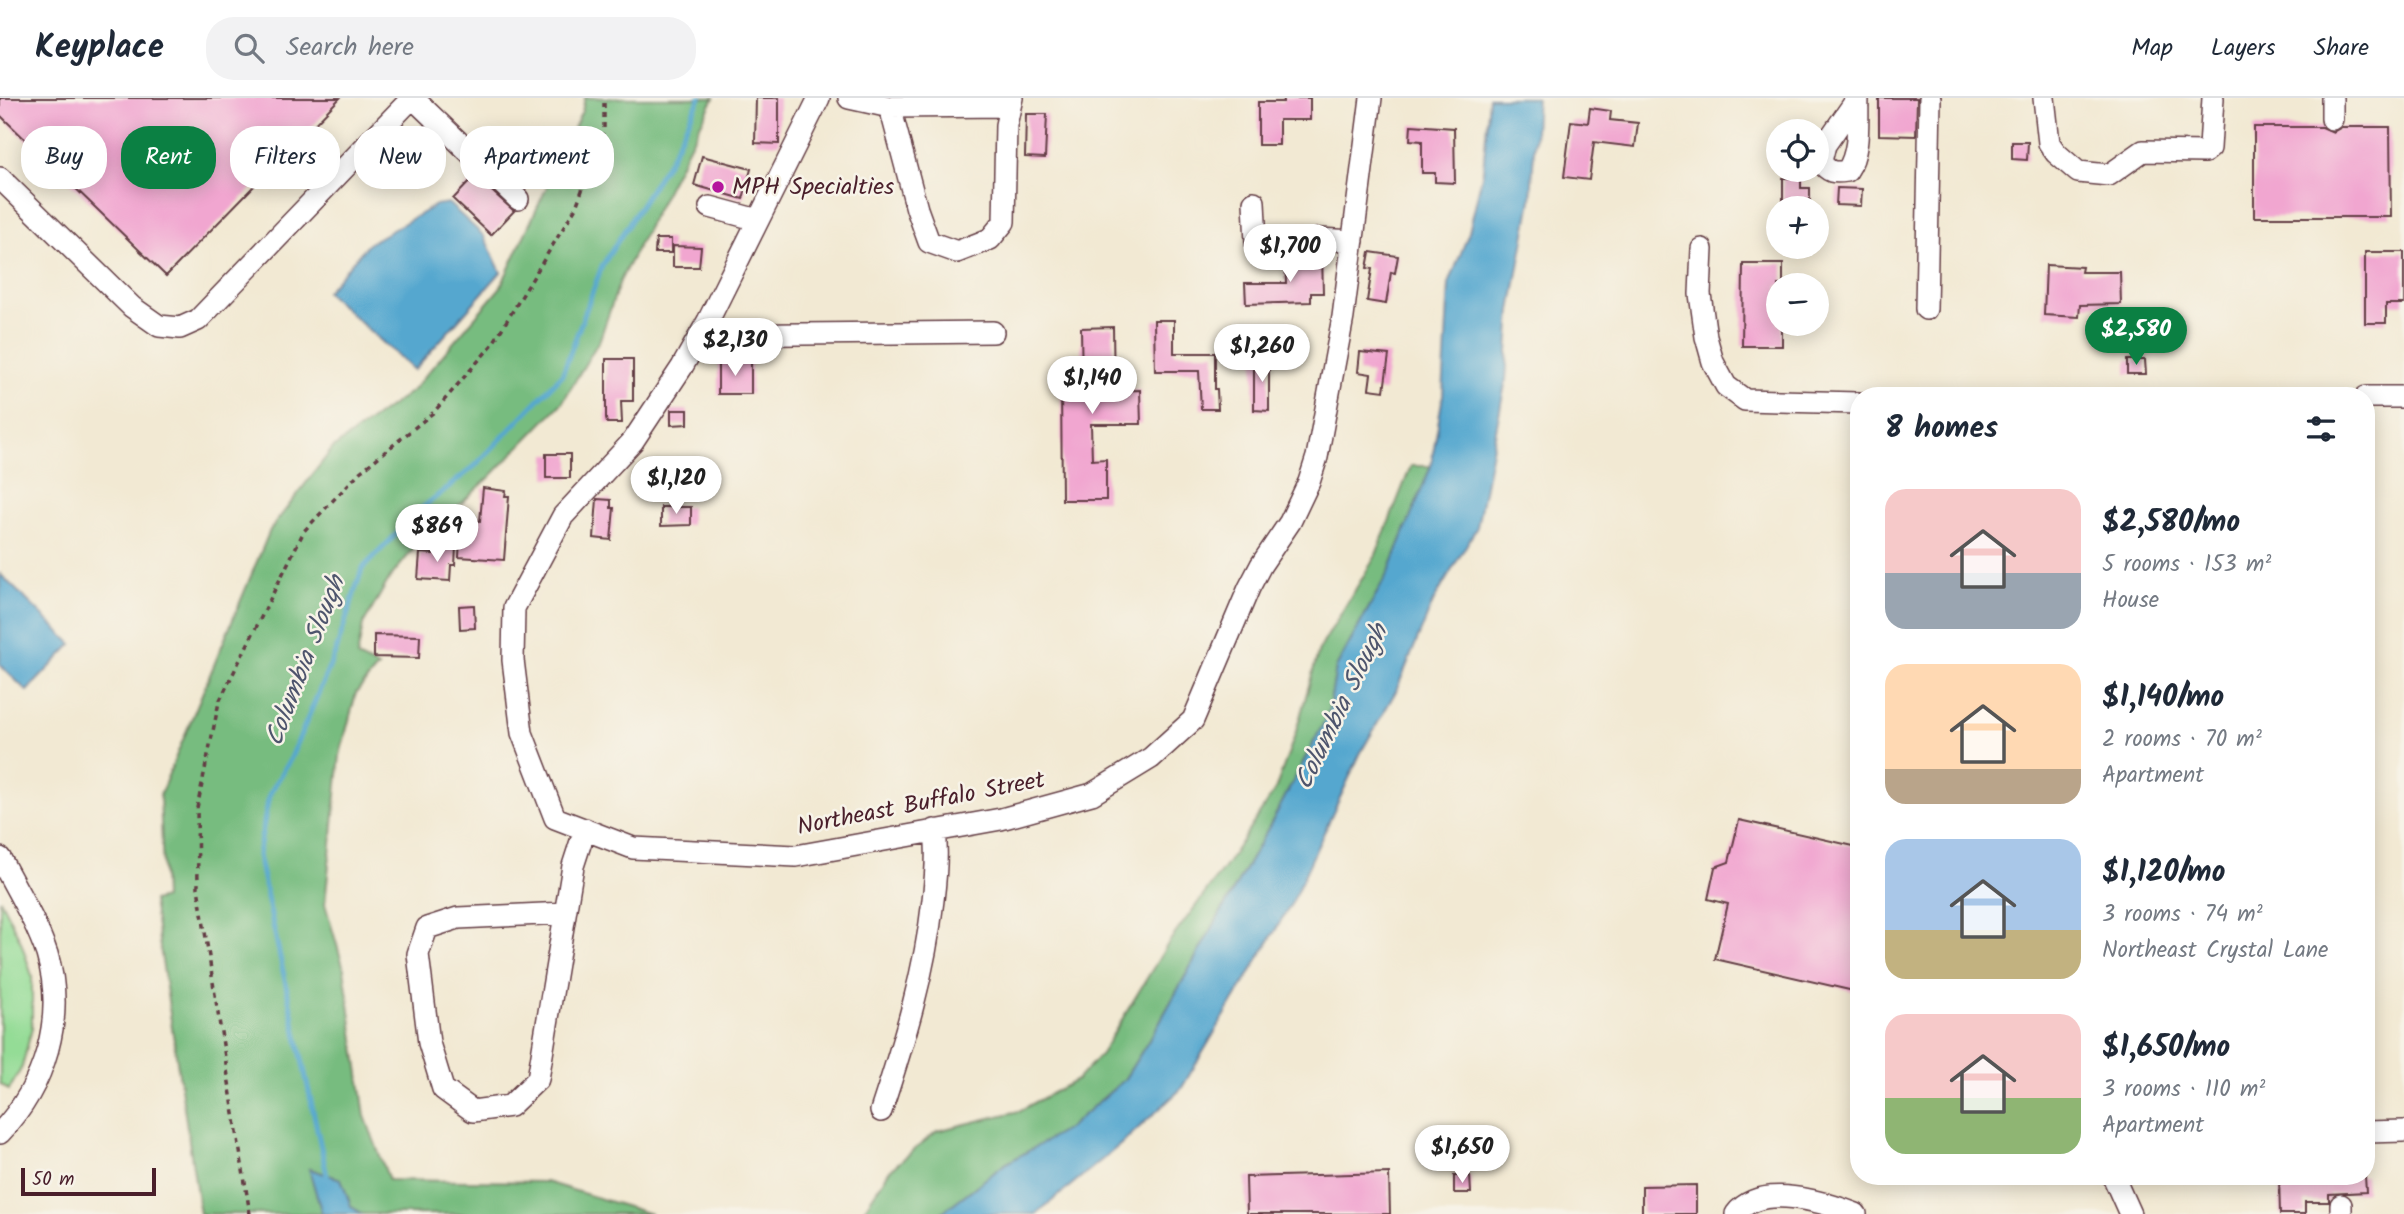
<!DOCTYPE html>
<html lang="en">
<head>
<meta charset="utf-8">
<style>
	:root { --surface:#fff; --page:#f2f2f3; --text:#1f2937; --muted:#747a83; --line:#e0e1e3; --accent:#0b8043 }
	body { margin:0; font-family:Kalam,sans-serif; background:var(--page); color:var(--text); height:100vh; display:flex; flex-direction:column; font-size:26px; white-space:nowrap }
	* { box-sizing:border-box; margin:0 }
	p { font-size:23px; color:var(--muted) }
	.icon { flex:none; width:38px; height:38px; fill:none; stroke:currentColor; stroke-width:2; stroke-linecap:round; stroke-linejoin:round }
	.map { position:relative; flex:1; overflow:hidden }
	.sheet { position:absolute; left:1850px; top:289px; width:525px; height:798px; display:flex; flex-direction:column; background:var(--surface); border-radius:28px; box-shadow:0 4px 18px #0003 }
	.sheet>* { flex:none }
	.top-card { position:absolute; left:21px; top:28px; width:665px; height:63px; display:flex; gap:14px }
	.tools { position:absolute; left:1766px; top:21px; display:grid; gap:14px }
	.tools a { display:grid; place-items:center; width:63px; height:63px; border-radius:50%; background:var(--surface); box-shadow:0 4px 18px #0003; font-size:35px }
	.scale { position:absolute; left:21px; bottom:18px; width:135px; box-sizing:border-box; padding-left:7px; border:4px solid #4a1f2b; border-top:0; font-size:19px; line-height:24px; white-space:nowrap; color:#4a1f2b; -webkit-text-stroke:5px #f7f3e8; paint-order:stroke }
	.price { position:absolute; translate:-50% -60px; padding:0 16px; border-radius:24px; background:#fff; color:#222; font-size:23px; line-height:46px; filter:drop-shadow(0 2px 4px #0008) }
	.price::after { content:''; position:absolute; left:50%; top:42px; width:21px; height:16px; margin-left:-10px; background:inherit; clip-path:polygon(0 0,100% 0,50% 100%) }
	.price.current { background:var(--accent); color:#fff }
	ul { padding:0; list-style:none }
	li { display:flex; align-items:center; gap:21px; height:175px; padding:0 35px }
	li span { display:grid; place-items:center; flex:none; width:196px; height:140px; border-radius:21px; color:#555 }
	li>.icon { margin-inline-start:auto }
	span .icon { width:84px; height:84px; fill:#fffc; stroke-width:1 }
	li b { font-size:30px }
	h2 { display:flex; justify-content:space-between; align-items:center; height:84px; padding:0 35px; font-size:30px }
	.pill { padding:0 24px; border-radius:28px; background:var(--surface); box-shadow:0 4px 18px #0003; font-size:24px; line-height:63px }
	.pill.current { background:var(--accent); color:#fff }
	header { display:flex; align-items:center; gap:42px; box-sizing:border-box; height:98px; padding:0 35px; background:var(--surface); border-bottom:2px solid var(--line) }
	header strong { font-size:33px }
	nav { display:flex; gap:38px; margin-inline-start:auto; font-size:24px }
	.search { width:490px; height:63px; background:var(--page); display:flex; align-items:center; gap:18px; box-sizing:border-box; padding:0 24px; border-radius:28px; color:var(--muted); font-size:26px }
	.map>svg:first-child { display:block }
	.green { fill:#94dc96; stroke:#6f7e60; stroke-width:2 }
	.forest { fill:#77bc7f; stroke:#606e55; stroke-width:2 }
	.water { fill:#54a7cf; stroke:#4f637d; stroke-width:2 }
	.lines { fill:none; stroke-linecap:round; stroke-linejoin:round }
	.stream { stroke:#54a7cf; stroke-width:5 }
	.building { fill:#f1a6d0 }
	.minor-casing { stroke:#633d44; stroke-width:24 }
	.path { stroke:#633d44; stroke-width:3.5; stroke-dasharray:5 5; stroke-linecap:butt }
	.minor { stroke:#fff; stroke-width:21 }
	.poi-dot { fill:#b5179e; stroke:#f7f3e8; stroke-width:2.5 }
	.labels { text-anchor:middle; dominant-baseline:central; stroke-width:5; stroke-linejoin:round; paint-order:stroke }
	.poi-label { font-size:24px; fill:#4a1f2b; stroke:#f7f3e8; text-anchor:start }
	.street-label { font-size:24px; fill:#4a1f2b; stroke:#f7f3e8 }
	.water-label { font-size:26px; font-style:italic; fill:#4e556d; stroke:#f7f3e8 }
</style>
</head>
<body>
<header>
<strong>Keyplace</strong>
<div class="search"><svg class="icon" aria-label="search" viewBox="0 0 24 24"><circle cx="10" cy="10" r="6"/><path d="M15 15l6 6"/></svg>Search here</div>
<nav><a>Map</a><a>Layers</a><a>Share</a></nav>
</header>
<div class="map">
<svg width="2404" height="1116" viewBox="0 0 2404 1116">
	<rect width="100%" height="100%" fill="#f7f3e8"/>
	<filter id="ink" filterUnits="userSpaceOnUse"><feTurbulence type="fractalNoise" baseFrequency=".0143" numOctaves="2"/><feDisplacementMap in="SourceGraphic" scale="14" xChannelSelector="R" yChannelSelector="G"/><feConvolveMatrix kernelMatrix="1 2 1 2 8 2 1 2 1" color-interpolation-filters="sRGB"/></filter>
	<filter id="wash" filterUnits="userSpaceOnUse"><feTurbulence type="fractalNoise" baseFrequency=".00686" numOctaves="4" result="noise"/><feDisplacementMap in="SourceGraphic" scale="28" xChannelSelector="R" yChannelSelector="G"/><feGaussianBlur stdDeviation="1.57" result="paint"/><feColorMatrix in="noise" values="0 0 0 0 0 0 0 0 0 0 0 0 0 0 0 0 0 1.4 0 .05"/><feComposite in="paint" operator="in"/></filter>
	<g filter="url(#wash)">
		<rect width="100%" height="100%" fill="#f2e9d3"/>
		<!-- green -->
		<path class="green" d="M0 801 21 844 32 878V930L22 969 9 992 0 985Z"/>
		<!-- forest -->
		<path class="forest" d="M585 0H714L620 183 600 241 562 305 490 379 420 443 389 481 363 527 357 559 378 569 356 595 340 657 325 806 344 871 365 1018 389 1082 546 1084 651 1116H361L351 1108 341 1081 310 1071 322 1116H200L153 803 164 800 160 697 270 432 333 350 413 292 500 190 582 13Z
			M1411 368H1431L1389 473 1336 570 1328 617 1275 718 1154 934 1124 982 1066 1032 1005 1066 940 1116H861L890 1072 937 1033 1019 1013 1077 982 1101 956 1169 844 1226 767 1275 692 1295 637 1319 552 1375 459Z"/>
		<!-- water -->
		<path class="water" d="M1489 0H1537L1531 102 1511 213 1506 281 1477 429 1433 504 1396 593 1361 654 1291 806 1181 991 1121 1046 1036 1116H940L1005 1066 1066 1032 1124 982 1154 934 1275 718 1328 617 1336 570 1389 473 1431 368 1443 297 1449 186 1469 134 1483 73Z
			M448 105 484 138 501 174 414 272 326 194 368 146 436 107Z
			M0 476 72 546 27 593 0 567Z
			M309 1071 341 1081 351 1108 361 1116H322Z"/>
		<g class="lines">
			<!-- stream -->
			<path class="stream" d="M328 1082 258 757 269 697 291 660 336 553 362 471 422 410 475 368 562 277 602 168 669 62 700 0"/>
		</g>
		<g id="blocks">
			<!-- building -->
			<path class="building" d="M0 0H340L166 178 0 17Z
				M756 0H779V46L755 45Z
				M1283 0H1310V22H1279V47H1258V4H1283Z
				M1879 0H1917L1916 38 1879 37Z
				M1590 10 1611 13 1610 22 1638 25 1635 49 1594 44 1589 82 1564 79 1571 23 1588 25Z
				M1026 16H1047L1045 60 1025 59Z
				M1411 27 1454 30 1455 85 1435 84V75H1422V43L1410 42Z
				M2254 29H2322L2333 34 2342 29H2390L2391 119H2254Z
				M2012 44H2028L2027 62 2012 61Z
				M702 58 751 71 743 101 694 87Z
				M475 78 514 113 491 137 453 101Z
				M1783 80H1801V90H1810V110H1783Z
				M1837 90 1862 91 1861 108 1836 107Z
				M656 141H671V155H655Z
				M673 148 701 149 699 169H673Z
				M1370 154 1398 158 1395 175 1391 174 1386 206 1367 203 1372 171 1367 170Z
				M2365 154H2404V206H2386V225H2365Z
				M1313 157H1322L1323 195H1311V204L1246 206 1245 185H1286L1285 161H1301Z
				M1743 166H1783V187H1778V226H1782V248H1742Z
				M2046 167 2082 169 2081 174H2120L2121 206 2080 207 2079 219 2044 217Z
				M1154 222H1174V255H1215V291H1217L1218 311H1201L1199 273H1155Z
				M1113 229 1114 293 1140 292 1141 326H1091L1092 362 1106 361V402H1062L1061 286H1082L1081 230Z
				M1360 254 1389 257 1384 293 1369 291 1371 276 1358 274Z
				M1269 258V313L1254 312V259Z
				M606 261H633V303H621L622 325H607L606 321Z
				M2127 262H2145L2146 276H2127Z
				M718 263H751V296H718Z
				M671 312H688V326L671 327Z
				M546 356H570V380H546Z
				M483 390 506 393 505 398H509L504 462 459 459 461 422 480 423Z
				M597 401 611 402V410H614L611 442 594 440Z
				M661 409H691V427L661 428Z
				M434 447 456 449 455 467H451L450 483 418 481 420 455 433 456Z
				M474 507 475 530 460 531 459 508Z
				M374 537 420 538 419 560 374 559Z
				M1739 722 1858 749V894L1715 861 1728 806 1708 801 1715 769 1729 764Z
				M1389 1075 1390 1116H1247L1246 1079Z
				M1454 1078H1470L1471 1095H1454Z
				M2279 1078H2365L2366 1094 2329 1096V1104H2305V1116H2280Z
				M1696 1087V1116H1642V1088Z"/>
		</g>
	</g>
	<g filter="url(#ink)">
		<use href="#blocks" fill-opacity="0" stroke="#633d44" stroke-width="2"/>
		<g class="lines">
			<!-- minor casing -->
			<g class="minor-casing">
				<path id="minor" d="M413 0 518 101
					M819 0 708 223 682 269 633 343 563 418 514 510 513 562 522 635 555 720 633 750 796 758 1001 721 1092 696 1151 660 1193 622 1249 490 1261 467 1290 424 1309 384 1317 359 1343 219 1371 0
					M849 0 890 9 1010 8
					M2044 0 2049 45 2056 55 2078 74 2109 77 2143 53 2205 54 2210 50 2213 0
					M2332 0V21
					M1857 1 1825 47 1821 63C1828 75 1834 75 1847 73 1861 53 1857 23 1858 0
					M890 9 917 111 929 144 957 154 990 141 1004 124 1006 27 1012 0
					M0 80 132 209 159 228 180 230 198 222 412 0
					M1254 104 1256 145 1261 148H1301L1319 141 1353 143
					M710 109 758 122
					M1702 151 1700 196 1706 239 1713 264 1726 288 1745 302 1858 305
					M1926 211 1930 0
					M700 237 993 234
					M2366 299H2404
					M0 760C16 791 36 823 47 856 66 920 45 988 0 1035
					M565 815 458 820 427 830 418 856 429 945 443 991 473 1013 510 1008 538 981 573 768 585 731
					M881 1013C904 943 925 875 933 802 936 778 938 756 935 732
					M2366 1034 2404 1033
					M2113 1078 2130 1116
					M2341 1107V1116
					M1736 1116C1760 1084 1824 1104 1856 1116"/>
			</g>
			<!-- path -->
			<path class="path" d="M250 1116 198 790 197 710 219 604 304 433 360 374 434 314 492 247 576 109 604 32V0"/>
			<!-- minor -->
			<use href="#minor" class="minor"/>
		</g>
	</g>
	<!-- markers -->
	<circle class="poi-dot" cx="718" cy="89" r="7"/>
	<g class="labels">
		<!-- poi labels -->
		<g class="poi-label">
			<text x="732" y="89">MPH Specialties</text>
		</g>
		<!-- street labels -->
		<g class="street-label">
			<text transform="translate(921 706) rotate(-11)">Northeast Buffalo Street</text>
		</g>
		<!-- water labels -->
		<g class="water-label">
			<text transform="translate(306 563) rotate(-69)">Columbia Slough</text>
			<text transform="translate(1342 609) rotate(-64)">Columbia Slough</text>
		</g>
	</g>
</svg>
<div class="tools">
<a><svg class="icon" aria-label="locate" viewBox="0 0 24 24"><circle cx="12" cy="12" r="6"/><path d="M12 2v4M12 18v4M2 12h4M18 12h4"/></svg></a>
<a>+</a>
<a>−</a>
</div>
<div class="scale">50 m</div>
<b class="price" style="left:1290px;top:186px">$1,700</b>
<b class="price current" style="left:2136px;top:269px">$2,580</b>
<b class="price" style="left:735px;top:280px">$2,130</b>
<b class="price" style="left:1262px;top:286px">$1,260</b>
<b class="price" style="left:1092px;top:318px">$1,140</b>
<b class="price" style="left:676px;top:418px">$1,120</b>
<b class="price" style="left:437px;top:466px">$869</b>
<b class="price" style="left:1462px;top:1087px">$1,650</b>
<div class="top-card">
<a class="pill">Buy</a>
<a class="pill current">Rent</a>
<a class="pill">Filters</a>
<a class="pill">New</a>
<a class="pill">Apartment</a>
</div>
<section class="sheet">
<h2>8 homes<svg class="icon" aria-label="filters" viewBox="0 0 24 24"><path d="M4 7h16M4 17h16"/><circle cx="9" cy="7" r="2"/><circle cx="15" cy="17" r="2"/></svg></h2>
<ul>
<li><span style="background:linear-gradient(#f6c9c9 60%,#9aa5b1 0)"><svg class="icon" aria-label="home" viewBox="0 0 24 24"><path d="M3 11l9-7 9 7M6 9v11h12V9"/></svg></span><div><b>$2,580/mo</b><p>5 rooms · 153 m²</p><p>House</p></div></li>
<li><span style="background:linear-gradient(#ffd9b3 75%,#b9a48a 0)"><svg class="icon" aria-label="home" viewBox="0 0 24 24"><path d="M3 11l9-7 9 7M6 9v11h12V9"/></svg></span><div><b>$1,140/mo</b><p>2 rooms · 70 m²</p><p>Apartment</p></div></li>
<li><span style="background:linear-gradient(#a9c7e8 65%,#c2b280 0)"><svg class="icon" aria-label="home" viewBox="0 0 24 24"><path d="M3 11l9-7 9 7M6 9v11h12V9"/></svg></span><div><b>$1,120/mo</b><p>3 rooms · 74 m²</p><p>Northeast Crystal Lane</p></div></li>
<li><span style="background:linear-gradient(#f6c9c9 60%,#8fb573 0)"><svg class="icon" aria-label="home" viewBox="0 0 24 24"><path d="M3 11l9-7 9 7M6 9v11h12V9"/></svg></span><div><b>$1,650/mo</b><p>3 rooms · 110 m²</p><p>Apartment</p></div></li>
</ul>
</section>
</div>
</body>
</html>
